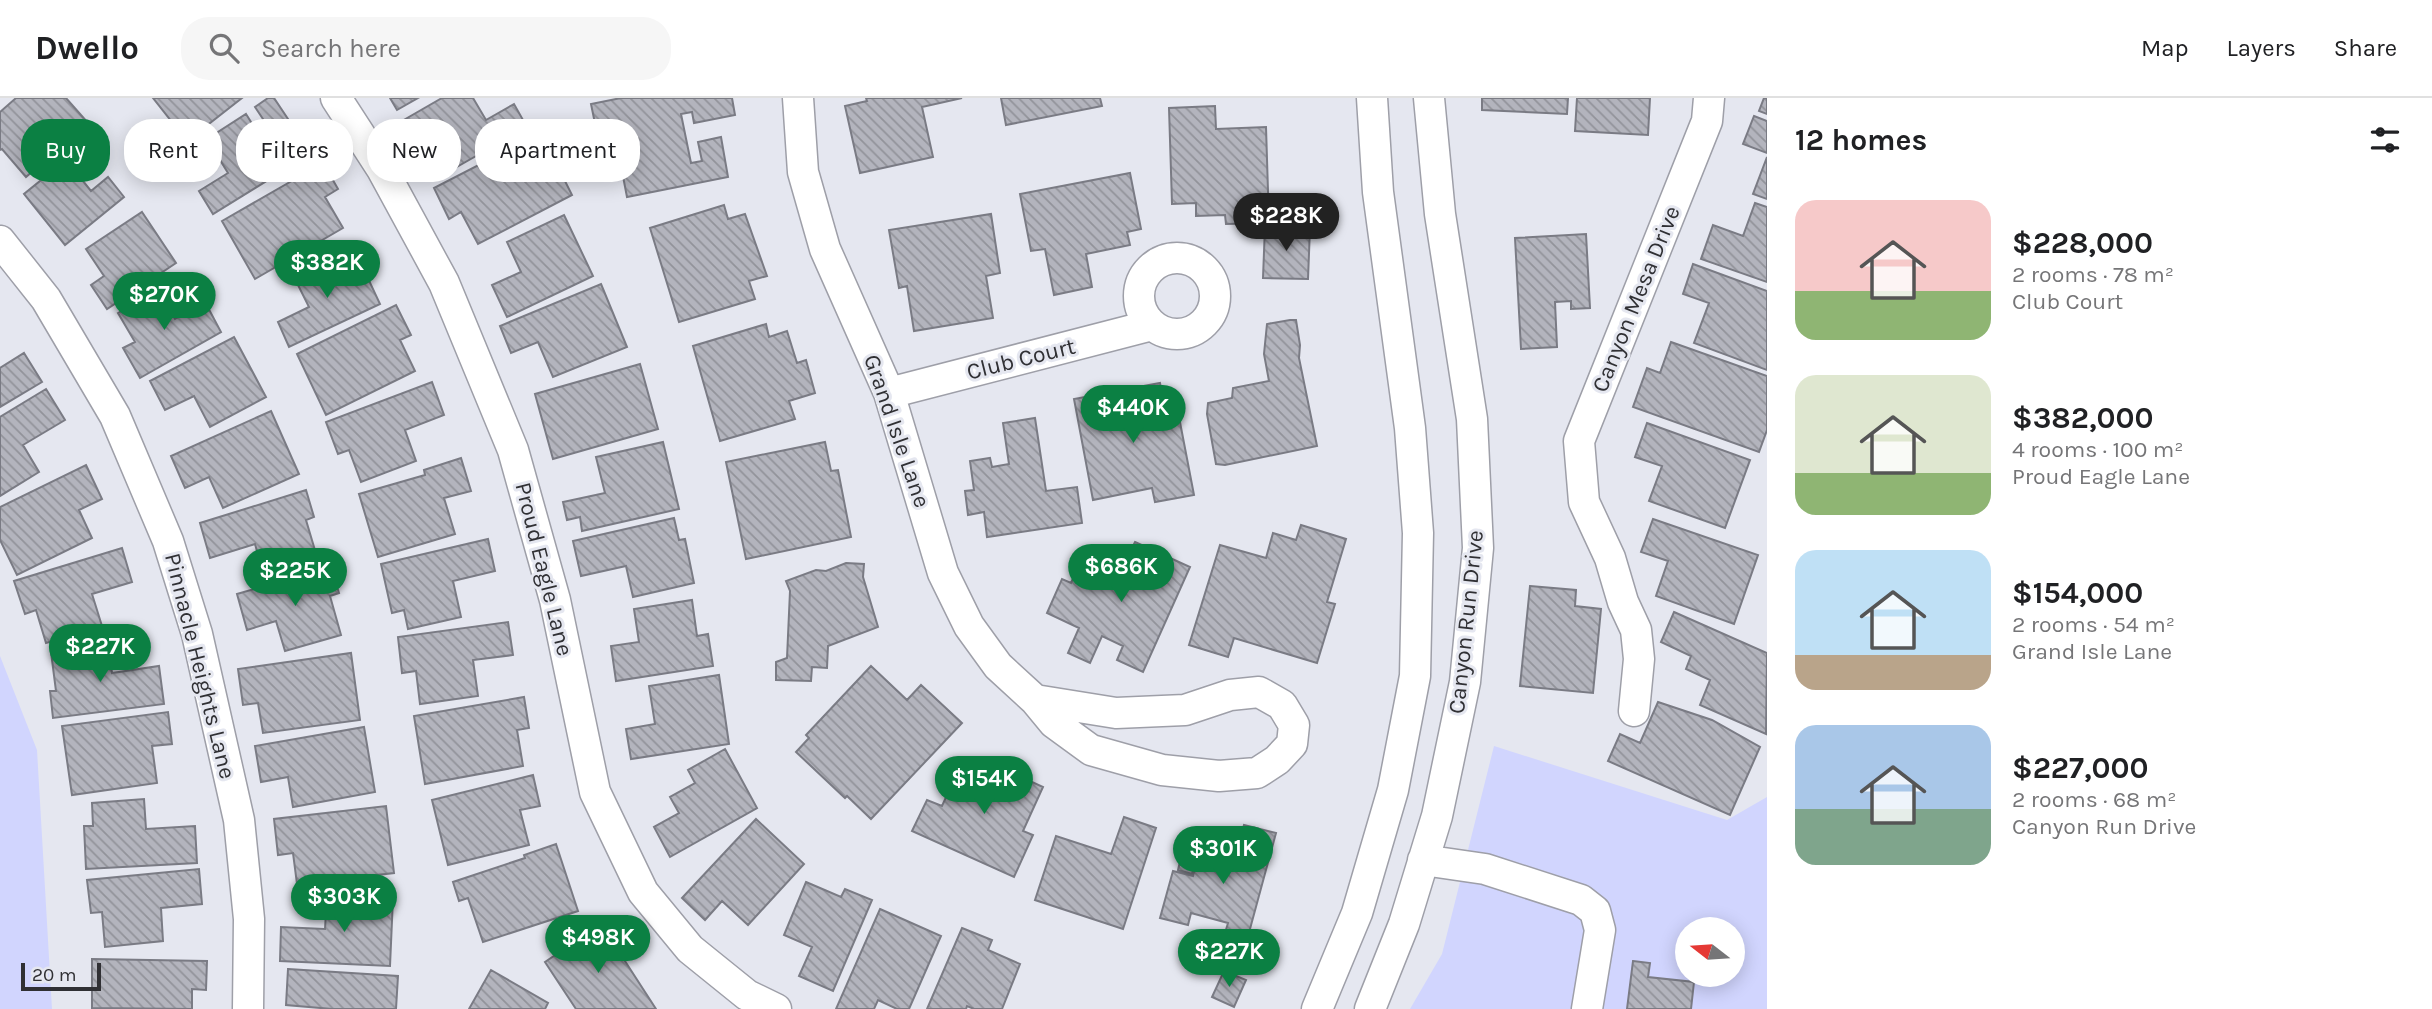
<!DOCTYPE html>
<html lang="en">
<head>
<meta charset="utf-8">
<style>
	:root { --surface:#fff; --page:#f6f6f6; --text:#202124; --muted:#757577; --line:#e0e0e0; --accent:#0b8043 }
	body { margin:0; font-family:Karla,sans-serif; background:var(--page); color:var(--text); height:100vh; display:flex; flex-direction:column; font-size:26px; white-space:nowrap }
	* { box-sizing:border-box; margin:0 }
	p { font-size:23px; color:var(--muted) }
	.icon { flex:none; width:38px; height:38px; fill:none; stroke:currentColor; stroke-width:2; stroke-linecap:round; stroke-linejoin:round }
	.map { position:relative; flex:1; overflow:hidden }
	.side { display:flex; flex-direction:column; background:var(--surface); width:665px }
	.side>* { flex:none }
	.banner { position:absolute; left:21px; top:21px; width:665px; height:63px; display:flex; gap:14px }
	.needle { width:46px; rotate:287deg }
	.tools { position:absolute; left:1675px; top:819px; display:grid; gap:14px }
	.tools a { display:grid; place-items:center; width:70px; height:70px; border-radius:50%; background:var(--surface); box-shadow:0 4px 18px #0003; font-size:35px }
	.scale { position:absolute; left:21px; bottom:18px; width:80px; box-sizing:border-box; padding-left:7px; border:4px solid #303034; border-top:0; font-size:19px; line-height:24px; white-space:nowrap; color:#303034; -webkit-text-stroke:5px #e5e7f0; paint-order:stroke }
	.price { position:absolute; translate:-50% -60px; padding:0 16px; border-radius:24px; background:var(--accent); color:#fff; font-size:23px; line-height:46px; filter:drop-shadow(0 2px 4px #0008) }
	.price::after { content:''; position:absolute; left:50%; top:42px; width:21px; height:16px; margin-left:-10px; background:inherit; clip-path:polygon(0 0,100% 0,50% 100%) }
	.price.selected { background:#222; color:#fff }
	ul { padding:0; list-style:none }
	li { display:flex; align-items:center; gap:21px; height:175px; padding:0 28px }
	li span { display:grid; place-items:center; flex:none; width:196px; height:140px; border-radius:21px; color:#555 }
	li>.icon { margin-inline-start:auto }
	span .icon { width:84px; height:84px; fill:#fffc; stroke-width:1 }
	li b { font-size:30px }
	h2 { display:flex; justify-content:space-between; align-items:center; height:84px; padding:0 28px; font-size:30px }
	.chip { padding:0 24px; border-radius:28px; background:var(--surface); box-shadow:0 4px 18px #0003; font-size:24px; line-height:63px }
	.chip.selected { background:var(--accent); color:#fff }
	header { display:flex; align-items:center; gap:42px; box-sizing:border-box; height:98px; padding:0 35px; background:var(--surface); border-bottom:2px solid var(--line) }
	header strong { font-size:33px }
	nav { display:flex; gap:38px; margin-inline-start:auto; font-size:24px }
	.search { width:490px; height:63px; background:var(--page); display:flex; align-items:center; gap:18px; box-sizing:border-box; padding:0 24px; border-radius:28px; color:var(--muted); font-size:26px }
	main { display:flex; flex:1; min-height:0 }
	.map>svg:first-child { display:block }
	.green { fill:#d1d5fe; fill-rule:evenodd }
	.building { fill:url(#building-back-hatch); stroke:#7a7b84; stroke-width:2 }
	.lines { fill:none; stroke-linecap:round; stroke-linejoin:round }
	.minor-casing { stroke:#9e9fa8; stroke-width:33 }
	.minor { stroke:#fff; stroke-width:30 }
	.labels { text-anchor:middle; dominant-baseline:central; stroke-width:6; stroke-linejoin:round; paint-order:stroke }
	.street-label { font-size:23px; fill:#303034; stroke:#e5e7f0 }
</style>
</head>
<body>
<header>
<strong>Dwello</strong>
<div class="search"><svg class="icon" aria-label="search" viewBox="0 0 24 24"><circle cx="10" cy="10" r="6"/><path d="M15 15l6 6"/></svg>Search here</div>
<nav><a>Map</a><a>Layers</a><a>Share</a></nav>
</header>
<main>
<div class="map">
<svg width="1767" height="911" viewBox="0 0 1767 911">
	<defs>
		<pattern id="building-back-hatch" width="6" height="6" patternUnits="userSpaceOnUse" patternTransform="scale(1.75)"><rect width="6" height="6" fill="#b3b4bd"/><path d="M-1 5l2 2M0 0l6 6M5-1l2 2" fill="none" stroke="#92939a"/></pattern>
	</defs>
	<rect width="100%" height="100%" fill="#e5e7f0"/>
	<!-- green -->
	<path class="green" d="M0 558 37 652 52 911H0Z
		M1494 648 1727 722 1767 699V911H1410L1442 856ZM1687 831H1732V877H1687Z"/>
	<!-- building -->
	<path class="building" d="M16 0H66L88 25 26 79 2 51 0 52V14Z
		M153 0H242L187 43Z
		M268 0H274L290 24 273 36 255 9Z
		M390 0H418L397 12Z
		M442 0H473L486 22 514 6 527 29 441 78 423 47 411 54 395 27Z
		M621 0H732L735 17 694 25 692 14 681 16 691 65 702 63 698 44 721 39 728 79 627 99 615 37 598 40 591 6Z
		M866 0H962L922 9 933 59 860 75 845 8 867 3Z
		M1001 0H1100L1102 8 1006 27Z
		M1482 0H1568L1567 16 1482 12Z
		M1577 0H1650L1648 37 1575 33Z
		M1764 0H1767V16L1759 13Z
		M1215 8 1216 31 1266 29 1269 125 1226 126 1225 117 1196 118V105L1172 106 1169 10Z
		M246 16 263 43 280 32 299 63 213 116 199 93 228 75 207 41Z
		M1754 18 1767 23V55L1743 46Z
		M541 35 572 97 478 146 461 114 449 121 434 90Z
		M1767 59V101L1753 96Z
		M66 62 91 93 108 79 124 99 65 147 24 96Z
		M323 65 338 91 325 99 343 130 255 181 222 123Z
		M1130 75 1141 131 1127 134 1130 147 1086 156 1092 189 1054 197 1045 151 1031 153 1020 96Z
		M1755 105 1767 109V184L1701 161 1713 127 1743 138Z
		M724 107 728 121 745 116 767 178 749 183 755 201 679 224 650 130Z
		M142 114 176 165 107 211 91 187 104 178 86 151Z
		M991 116 1000 175 986 178 993 220 914 233 907 188 899 190 889 132Z
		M564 117 593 178 507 219 492 187 521 174 507 144Z
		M1265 128 1310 130 1308 181 1263 180Z
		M1586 136 1590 210 1571 211V203L1555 204 1557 249 1521 251 1515 140Z
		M334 155 348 185 366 176 380 206 289 249 278 224 309 209 292 175Z
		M1693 166 1767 193V272L1694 245 1709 205 1683 196Z
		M601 186 627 249 553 279 538 244 511 255 500 228Z
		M159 192 175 221 205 204 221 234 140 280 123 250 135 244 118 215Z
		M396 207 411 237 400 242 415 273 326 317 297 256Z
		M1290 222H1296L1300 247 1299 260 1317 348 1225 367 1216 366 1207 316 1208 305 1232 300 1233 290 1269 283 1264 256 1267 226Z
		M766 226 769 239 787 233 797 265 806 262 815 295 789 303 795 321 720 343 693 248Z
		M234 239 266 299 210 329 194 298 165 312 150 283Z
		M1671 244 1767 278V332L1759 354 1633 309 1647 270 1660 275Z
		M24 255 42 284 0 309V270Z
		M640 266 658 331 553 361 535 296Z
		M432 284 444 317 405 332 416 363 361 384 349 352 338 356 326 324Z
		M1160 285 1167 321 1179 319 1194 397 1155 404 1152 390 1093 402 1074 301Z
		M46 291 65 322 23 347 39 374 0 398V319Z
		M271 313 299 376 223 410 209 379 185 390 171 358Z
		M1035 320 1046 393 1077 389 1082 425 987 439 984 414 968 417 965 393 974 392 970 363 990 360 992 369 1009 366 1003 325Z
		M1647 325 1750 362 1725 430 1649 403 1662 368 1635 359Z
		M663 344 679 411 582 433 580 419 567 422 563 404 605 395 596 359Z
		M825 344 831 373 838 372 851 439 746 461 726 364Z
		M461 360 471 393 444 400 455 436 378 459 359 396 425 377 424 372Z
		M86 367 102 401 79 412 92 440 17 477 0 442V409Z
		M306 392 314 419 306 422 317 459 263 475 255 446 210 460 200 425Z
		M674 420 679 442 685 441 694 485 633 499 626 468 581 478 573 443Z
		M1653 421 1758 457 1734 526 1656 498 1668 463 1641 454Z
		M1301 427 1346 441 1327 504 1335 506 1317 565 1234 540 1228 559 1189 547 1220 447 1266 460 1273 435 1296 442Z
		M488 441 495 473 453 483 461 519 408 531 404 512 392 515 381 466Z
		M1135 444 1190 469 1143 574 1117 562 1123 548 1102 538 1090 565 1068 555 1079 530 1047 515 1062 481 1071 485 1082 460 1119 476Z
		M122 450 132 484 92 496 102 528 46 545 36 512 25 516 14 483Z
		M846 465 864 466 863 479 878 529 828 548 827 570 812 569 811 583 776 582V564L787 560 790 493 786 483 816 472 826 473Z
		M331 469 339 495 330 498 341 537 285 553 276 523 247 532 237 496Z
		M1530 488 1576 492 1575 508 1601 511 1593 595 1520 588Z
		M692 502 697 538 708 536 713 568 616 583 611 548 639 544 634 511Z
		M1674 514 1767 555 1766 636 1700 607 1710 582 1686 571 1691 558 1661 544Z
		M508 524 513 557 473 562 478 598 420 606 416 573 402 575 398 539Z
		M108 547 112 575 159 568 164 606 53 620 50 593H56L51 554Z
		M351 555 360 622 263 635 258 605 243 607 238 571Z
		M871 568 907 602 921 587 962 625 871 721 847 698 845 700 796 654 809 640 806 637Z
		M719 577 729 646 631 661 626 631 655 626 649 588Z
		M524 599 529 630 517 632 523 668 425 686 414 618Z
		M1658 604 1712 622 1760 649 1730 717 1608 663 1620 636 1640 645Z
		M168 614 172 646 152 648 157 685 72 697 62 628Z
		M364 629 375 694 293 709 288 679 261 684 255 648Z
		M725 651 757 710 670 759 654 729 679 715 670 699 695 685 688 672Z
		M963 662 982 671 986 663 1043 689 1023 733 1033 737 1014 779 912 733 927 702 942 708Z
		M533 677 540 708 520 712 529 747 448 767 432 702Z
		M144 701 146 731 195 728 197 765 86 771 84 728H93L92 705Z
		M386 708 394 775 297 786 293 755 278 757 274 721Z
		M1124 719 1156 730 1123 831 1035 802 1056 738 1111 756Z
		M756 721 804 766 748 827 722 803 705 822 682 800Z
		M1244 727 1276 735 1247 842 1225 835 1228 825 1191 815 1188 827 1160 820 1173 773 1193 778 1197 761 1231 771Z
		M556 746 578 813 483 844 468 800 459 803 453 784 525 760 524 757Z
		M1182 755 1197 759 1192 776 1178 772Z
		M199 771 202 806 161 810 163 843 105 849 102 814 91 815 87 782Z
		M806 784 841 799 845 791 872 802 833 893 799 878 812 849 784 837Z
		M327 797 393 800 390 868 280 863 281 829 325 831Z
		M880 811 941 838 909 911H897L878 902 874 911H836Z
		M601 826 656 911H576L545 864Z
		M962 830 992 842 988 852 1020 866 1002 911H974L967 908 966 911H927Z
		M92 861 207 863 206 892 192 891V911L92 910Z
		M1633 863 1650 865 1648 879 1694 884 1691 911H1627Z
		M288 871 398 878 396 911H332L286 907Z
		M491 872 548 905 545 911H469Z
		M1224 873 1246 882 1234 909 1212 899Z"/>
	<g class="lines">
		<!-- minor casing -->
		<g class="minor-casing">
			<path id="minor" d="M336 0 382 71 444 185 513 352 555 502 595 694 643 794 690 851 747 897 776 911
				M798 0 803 74 825 151 889 295 943 475 969 528 998 568 1035 602 1054 625 1091 652 1162 672 1219 678 1257 675 1277 662 1292 646 1294 627 1282 607 1259 594 1230 597 1185 612 1116 615 1035 602
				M0 143 46 201 115 318 168 443 197 536 239 722 249 821 248 911
				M1139 198a38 38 0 1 1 76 0a38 38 0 1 1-76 0Z
				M889 295 1152 227
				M1634 613 1639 561 1636 532 1623 504 1610 460 1584 404 1579 343 1707 23 1709 0
				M1423 762 1485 771 1581 802 1595 813 1600 832 1587 911
				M1317 911 1357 815 1393 692 1415 578 1418 435 1410 330 1378 94 1372 0
				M1370 911 1404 826 1437 718 1465 584 1478 450 1472 321 1440 116 1429 0"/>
		</g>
		<!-- minor -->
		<use href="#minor" class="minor"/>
	</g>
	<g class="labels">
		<!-- street labels -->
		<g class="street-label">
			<text transform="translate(1636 201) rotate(-68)">Canyon Mesa Drive</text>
			<text transform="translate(1021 261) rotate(-14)">Club Court</text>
			<text transform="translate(897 333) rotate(71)">Grand Isle Lane</text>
			<text transform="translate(544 471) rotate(76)">Proud Eagle Lane</text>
			<text transform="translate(1466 524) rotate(-84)">Canyon Run Drive</text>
			<text transform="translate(200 568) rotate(76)">Pinnacle Heights Lane</text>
		</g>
	</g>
</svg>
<div class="tools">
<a><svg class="needle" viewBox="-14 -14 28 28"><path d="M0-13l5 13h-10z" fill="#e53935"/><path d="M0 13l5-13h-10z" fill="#757577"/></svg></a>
</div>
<div class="scale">20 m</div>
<b class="price selected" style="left:1286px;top:155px">$228K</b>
<b class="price" style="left:327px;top:202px">$382K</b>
<b class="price" style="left:164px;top:234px">$270K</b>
<b class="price" style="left:1133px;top:347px">$440K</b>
<b class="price" style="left:1121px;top:506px">$686K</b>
<b class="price" style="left:295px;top:510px">$225K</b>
<b class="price" style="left:100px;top:586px">$227K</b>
<b class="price" style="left:984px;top:718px">$154K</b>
<b class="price" style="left:1223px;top:788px">$301K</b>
<b class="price" style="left:344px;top:836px">$303K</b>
<b class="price" style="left:598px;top:877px">$498K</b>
<b class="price" style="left:1229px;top:891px">$227K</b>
<div class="banner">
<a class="chip selected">Buy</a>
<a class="chip">Rent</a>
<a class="chip">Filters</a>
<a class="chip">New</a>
<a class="chip">Apartment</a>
</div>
</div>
<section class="side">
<h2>12 homes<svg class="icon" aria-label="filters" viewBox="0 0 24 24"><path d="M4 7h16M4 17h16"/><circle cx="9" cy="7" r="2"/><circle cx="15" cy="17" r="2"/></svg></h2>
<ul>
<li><span style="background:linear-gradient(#f6c9c9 65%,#8fb573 0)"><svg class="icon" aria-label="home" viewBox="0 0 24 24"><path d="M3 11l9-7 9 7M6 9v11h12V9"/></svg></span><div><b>$228,000</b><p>2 rooms · 78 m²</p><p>Club Court</p></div></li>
<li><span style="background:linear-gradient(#dfe7d0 70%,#8fb573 0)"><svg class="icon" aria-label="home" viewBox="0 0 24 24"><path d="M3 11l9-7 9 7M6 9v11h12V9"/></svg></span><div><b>$382,000</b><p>4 rooms · 100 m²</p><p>Proud Eagle Lane</p></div></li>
<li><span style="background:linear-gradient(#bfe0f5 75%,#b9a48a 0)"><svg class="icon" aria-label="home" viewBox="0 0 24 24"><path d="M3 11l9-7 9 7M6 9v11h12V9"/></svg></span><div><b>$154,000</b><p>2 rooms · 54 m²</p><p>Grand Isle Lane</p></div></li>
<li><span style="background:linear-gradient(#a9c7e8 60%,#7fa58c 0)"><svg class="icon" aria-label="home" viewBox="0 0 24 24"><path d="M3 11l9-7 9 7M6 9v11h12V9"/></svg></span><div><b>$227,000</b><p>2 rooms · 68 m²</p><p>Canyon Run Drive</p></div></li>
</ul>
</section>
</main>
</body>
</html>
